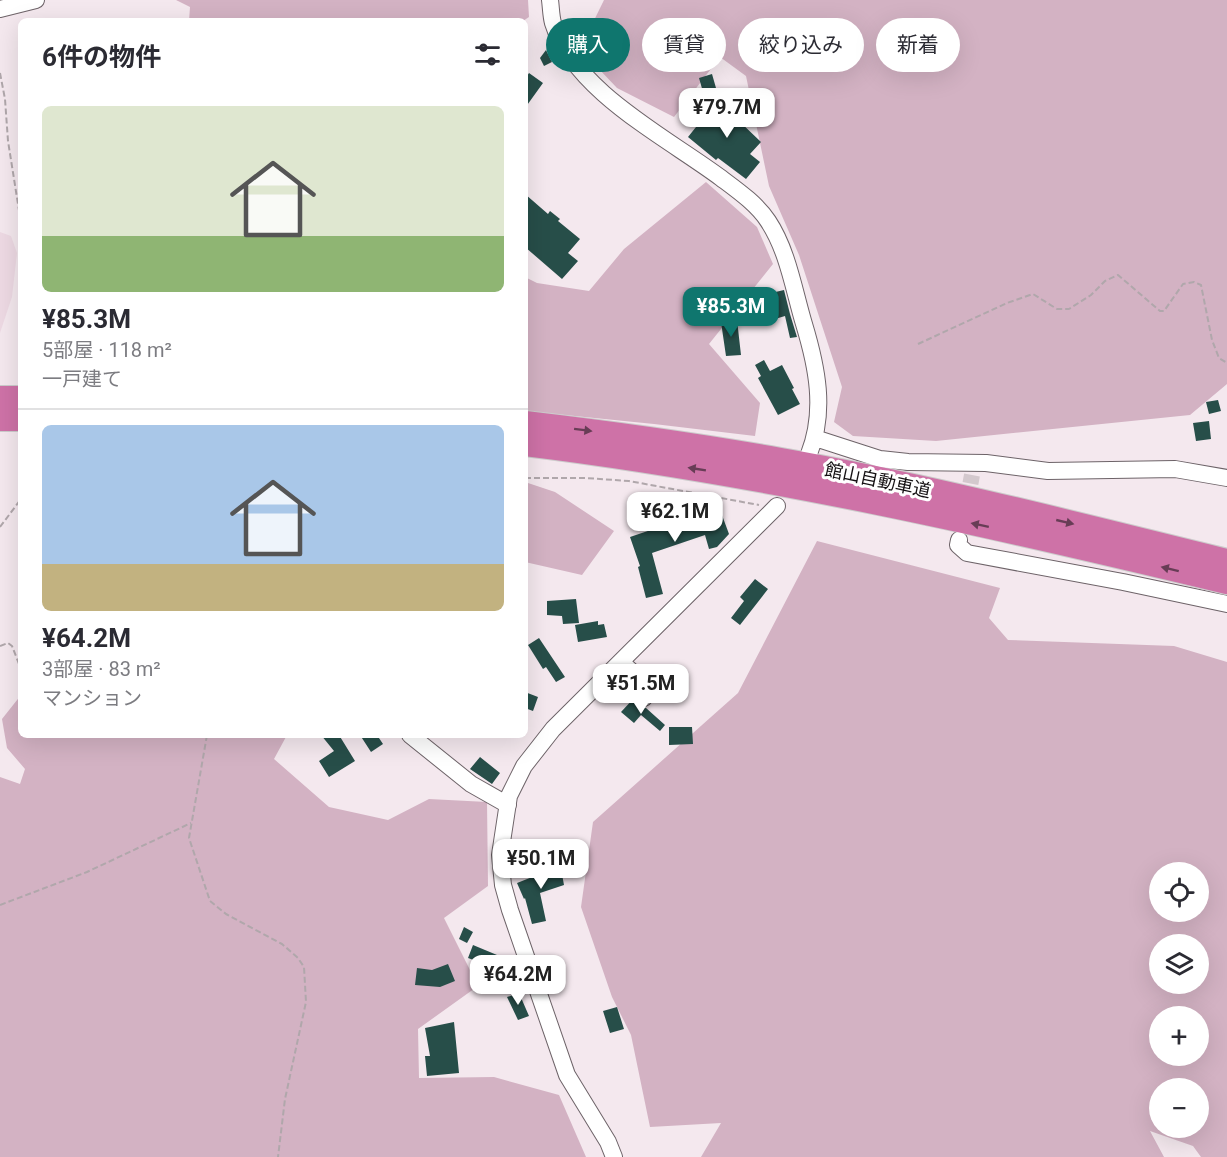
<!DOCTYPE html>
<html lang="ja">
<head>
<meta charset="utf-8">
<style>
	:root { --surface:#fff; --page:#f7f7f7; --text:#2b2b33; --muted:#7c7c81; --line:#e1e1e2; --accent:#0f766e }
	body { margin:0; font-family:Roboto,"Noto Sans JP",sans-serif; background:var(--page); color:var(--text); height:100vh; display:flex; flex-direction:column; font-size:22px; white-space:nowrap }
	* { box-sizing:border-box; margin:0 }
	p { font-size:20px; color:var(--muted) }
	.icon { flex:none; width:33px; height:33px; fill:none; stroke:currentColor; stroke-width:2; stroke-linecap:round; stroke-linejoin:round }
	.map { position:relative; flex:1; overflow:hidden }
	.side { position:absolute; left:18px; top:18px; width:510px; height:720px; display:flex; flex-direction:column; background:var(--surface); border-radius:9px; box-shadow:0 6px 24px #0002 }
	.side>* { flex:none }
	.top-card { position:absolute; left:546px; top:18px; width:570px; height:54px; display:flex; gap:12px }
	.buttons { position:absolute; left:1149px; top:862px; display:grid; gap:12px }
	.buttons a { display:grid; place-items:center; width:60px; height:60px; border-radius:50%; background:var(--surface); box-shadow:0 6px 24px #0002; font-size:30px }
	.price { position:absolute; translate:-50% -51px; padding:0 14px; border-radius:12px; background:#fff; color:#222; font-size:20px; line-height:39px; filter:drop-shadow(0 2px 3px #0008) }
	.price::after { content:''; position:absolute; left:50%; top:36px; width:18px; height:14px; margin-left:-9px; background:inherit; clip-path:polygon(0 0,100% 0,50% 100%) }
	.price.on { background:var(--accent); color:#fff }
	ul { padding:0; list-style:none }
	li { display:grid; align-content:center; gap:12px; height:318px; padding:0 24px }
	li+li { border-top:2px solid var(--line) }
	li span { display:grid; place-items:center; height:186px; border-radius:9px; color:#555 }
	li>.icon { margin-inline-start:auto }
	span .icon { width:108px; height:108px; fill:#fffc; stroke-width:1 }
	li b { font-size:26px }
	h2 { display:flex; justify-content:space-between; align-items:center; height:72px; padding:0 24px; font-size:26px }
	.pill { padding:0 21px; border-radius:27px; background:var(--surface); box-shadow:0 6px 24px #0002; font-size:21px; line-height:54px }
	.pill.on { background:var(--accent); color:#fff }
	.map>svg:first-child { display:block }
	.built { fill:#edd9e3 }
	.forest { fill:#d3b2c3; fill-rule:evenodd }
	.building { fill:#274e49 }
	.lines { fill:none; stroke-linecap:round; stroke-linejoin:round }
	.minor-tunnel { stroke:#d3c8cd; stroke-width:16; stroke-dasharray:16 8; stroke-linecap:butt }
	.minor-casing { stroke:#6d6368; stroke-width:18 }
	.highway-casing { stroke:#cccbcb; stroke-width:26 }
	.path { stroke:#b0a7ab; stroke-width:2; stroke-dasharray:6 3; stroke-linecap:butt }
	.minor { stroke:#fff; stroke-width:16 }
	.highway { stroke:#ce72a7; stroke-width:24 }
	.oneway { fill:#683d56 }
	.labels { text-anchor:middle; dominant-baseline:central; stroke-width:6; stroke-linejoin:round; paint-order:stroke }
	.street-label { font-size:18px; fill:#151113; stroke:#fff }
</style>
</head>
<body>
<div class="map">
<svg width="1227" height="1157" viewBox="0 0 1227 1157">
	<rect width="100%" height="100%" fill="#f4e8ee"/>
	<!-- built -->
	<path class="built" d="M0 232 11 236 17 253 12 297 0 333Z"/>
	<!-- forest -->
	<path class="forest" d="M176 0H528L529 17 523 21H189L190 7Z
		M604 0H1227V384L1190 415 936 441 853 436 834 422 842 387 799 255 769 186 746 76 720 57 674 117 617 88 580 49Z
		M706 182 757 227 773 264 709 344 760 403 755 436 654 424 525 411V277L537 283 589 291 624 249Z
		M525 482 555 492 614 531 582 575 525 562Z
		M817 541 1000 588 989 618 1008 640 1174 646 1227 662V1157H1201L1193 1146 1150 1131 1164 1157H701L721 1123 650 1127 631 1035 612 997 581 907 593 822 738 693ZM1160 873H1198V912H1160ZM1160 945H1198V984H1160ZM1160 1017H1198V1056H1160ZM1160 1089H1198V1128H1160Z
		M21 695V735H287L274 759 329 807 388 820 429 799 487 802 488 886 444 918 478 986 418 1029 419 1078 494 1077 559 1095 586 1157H0V777L20 784 25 769 7 748 2 719Z"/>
	<!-- building -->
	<path class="building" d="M546 50 552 62 544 66 540 58Z
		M529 73 543 83 525 108V79Z
		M712 74 716 88 703 92 699 78Z
		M716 97 740 117 738 120 761 142 750 154 760 162 746 179 718 158 716 160 688 137 708 112 706 110Z
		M525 194 548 214 550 211 560 219 558 221 580 239 568 253 578 261 562 279 525 247Z
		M784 290 790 314 797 337 790 338 785 316 775 319 767 294Z
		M737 320 741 355 726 356 721 322Z
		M764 360 770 371 782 365 794 388 792 389 800 404 778 415 758 378 761 376 755 365Z
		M1218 400 1221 411 1209 414 1206 402Z
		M1209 421 1211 439 1196 441 1193 423Z
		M719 507 729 534 717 547 709 549 705 535 652 553 663 594 646 598 638 567 640 566 630 537Z
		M755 579 768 589 740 625 731 618 744 601 740 597Z
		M576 599 579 623 563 624 562 616 547 615V601Z
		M598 621V625L604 624 607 637 578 642 575 625Z
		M539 638 565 677 556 682 546 667 543 669 528 645Z
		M525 692 538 697 533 711 525 708Z
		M634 698 638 707 646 708 665 725 660 731 641 715 634 723 621 712Z
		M669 727H692L693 744 669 745Z
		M321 735H339L355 761 329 777 319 761 334 751Z
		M360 735H377L383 744 371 752Z
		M480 757 500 773 492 784 470 769Z
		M559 858 564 885 540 893 546 921 532 924 525 898 524 899 517 883 550 870 548 861Z
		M464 927 473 932 467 943 459 939Z
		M473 945 509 960 504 971 468 958Z
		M448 964 455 981 440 987 415 985 417 968 432 970Z
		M519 993 529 1016 518 1020 507 997Z
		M617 1007 624 1029 610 1033 603 1011Z
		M454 1022 459 1073 427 1076 425 1056H430L425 1028Z"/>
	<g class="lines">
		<!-- minor-tunnel -->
		<path class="minor-tunnel" d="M966 507 972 475"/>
		<!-- minor casing -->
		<g class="minor-casing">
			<path id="minor" d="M550 0C551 7 551 16 553 23 574 91 666 137 721 178 737 190 757 204 768 221 788 251 794 291 804 324 817 367 826 411 809 454
				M0 9 36 0
				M815 438 880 459 908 462 986 463 1048 471 1175 469 1227 478
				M959 540 958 545 967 553 1123 582 1227 604
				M621 662 650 688 644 698
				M410 735 471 784 508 805
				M614 1157 608 1142 567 1075 510 910 503 885 500 855 509 796 524 766 553 729 777 506"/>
		</g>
		<!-- highway casing -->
		<g class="highway-casing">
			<path id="highway" d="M0 398H21
				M0 419H21
				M525 423C610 433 696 445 781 460 931 486 1079 525 1227 561
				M525 444C762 473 995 526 1227 582"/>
		</g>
		<!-- path -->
		<path class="path" d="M0 73 5 99 8 141 21 223
			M918 344 1007 303 1033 294 1057 309H1069L1091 295 1105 281 1118 275 1160 311H1164L1183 284 1194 282 1201 285 1212 340 1219 358 1227 363
			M525 478H586L629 481 759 505
			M0 527 21 499
			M0 646 8 643 12 646 21 669
			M207 735 189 838 210 901 226 914 282 944 298 958 304 967 306 1002 285 1099 278 1157
			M0 905 87 872 191 823"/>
		<!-- minor -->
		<use href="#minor" class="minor"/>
		<!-- highway -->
		<use href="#highway" class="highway"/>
	</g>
	<!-- one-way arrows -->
	<defs><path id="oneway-solid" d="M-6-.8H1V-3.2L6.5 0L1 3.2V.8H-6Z" transform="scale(1.5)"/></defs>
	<g class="oneway">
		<use href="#oneway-solid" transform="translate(583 430) rotate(7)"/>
		<use href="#oneway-solid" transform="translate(697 469) rotate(-171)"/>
		<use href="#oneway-solid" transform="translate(1065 522) rotate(13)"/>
		<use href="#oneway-solid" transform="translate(980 525) rotate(-168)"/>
		<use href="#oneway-solid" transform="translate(1170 569) rotate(-166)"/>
	</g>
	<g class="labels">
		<!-- street labels -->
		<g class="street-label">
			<text transform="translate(878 480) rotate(12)">館山自動車道</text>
		</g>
	</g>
</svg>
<div class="buttons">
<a><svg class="icon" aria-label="locate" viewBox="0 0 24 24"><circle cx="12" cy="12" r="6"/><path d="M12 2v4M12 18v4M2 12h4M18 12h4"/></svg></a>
<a><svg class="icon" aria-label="layers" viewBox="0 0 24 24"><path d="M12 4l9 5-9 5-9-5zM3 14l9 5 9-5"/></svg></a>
<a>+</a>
<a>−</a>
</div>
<b class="price" style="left:727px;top:139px">¥79.7M</b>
<b class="price on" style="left:731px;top:338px">¥85.3M</b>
<b class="price" style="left:675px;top:543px">¥62.1M</b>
<b class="price" style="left:641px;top:715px">¥51.5M</b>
<b class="price" style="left:541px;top:890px">¥50.1M</b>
<b class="price" style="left:518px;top:1006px">¥64.2M</b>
<div class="top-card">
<a class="pill on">購入</a>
<a class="pill">賃貸</a>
<a class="pill">絞り込み</a>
<a class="pill">新着</a>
</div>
<section class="side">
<h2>6件の物件<svg class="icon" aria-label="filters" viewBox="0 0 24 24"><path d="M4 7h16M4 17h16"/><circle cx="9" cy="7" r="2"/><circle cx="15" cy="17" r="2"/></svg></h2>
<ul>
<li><span style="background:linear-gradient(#dfe7d0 70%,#8fb573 0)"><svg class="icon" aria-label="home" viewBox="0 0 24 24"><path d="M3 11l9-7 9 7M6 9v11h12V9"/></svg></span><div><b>¥85.3M</b><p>5部屋 · 118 m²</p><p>一戸建て</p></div></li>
<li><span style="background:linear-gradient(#a9c7e8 75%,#c2b280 0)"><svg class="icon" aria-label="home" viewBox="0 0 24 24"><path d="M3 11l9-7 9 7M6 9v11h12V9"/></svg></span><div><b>¥64.2M</b><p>3部屋 · 83 m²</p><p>マンション</p></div></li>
</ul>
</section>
</div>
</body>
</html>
